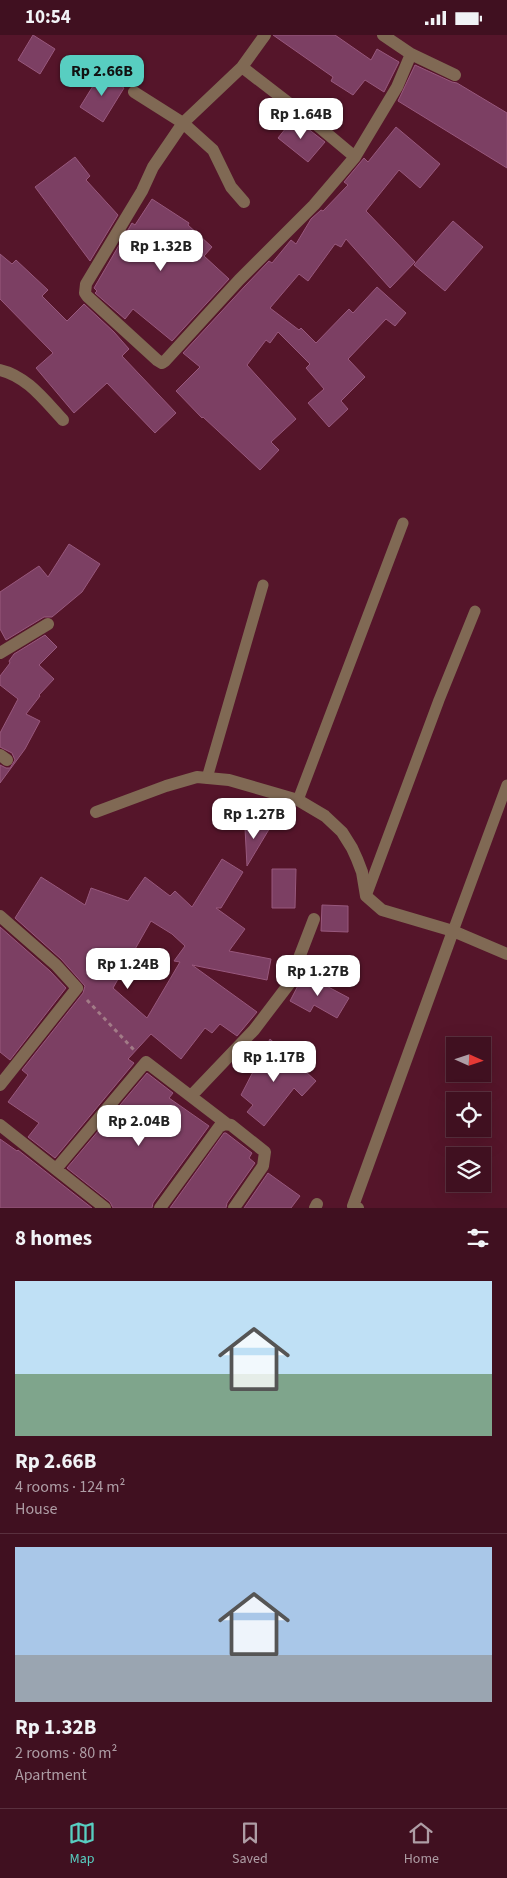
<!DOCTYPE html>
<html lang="en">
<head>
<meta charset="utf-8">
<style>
	:root { --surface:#401020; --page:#4b1e2d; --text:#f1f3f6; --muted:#ae9da5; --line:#59303e; --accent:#58cec1 }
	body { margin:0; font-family:"Source Sans 3",sans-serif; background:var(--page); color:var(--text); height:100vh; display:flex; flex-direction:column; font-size:19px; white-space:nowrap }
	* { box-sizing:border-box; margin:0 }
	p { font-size:16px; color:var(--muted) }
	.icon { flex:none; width:28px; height:28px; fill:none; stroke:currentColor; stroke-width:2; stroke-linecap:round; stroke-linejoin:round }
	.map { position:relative; height:1173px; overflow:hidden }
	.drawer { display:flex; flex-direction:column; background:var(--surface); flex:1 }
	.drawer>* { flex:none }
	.needle { width:32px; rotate:93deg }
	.buttons { position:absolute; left:446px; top:1002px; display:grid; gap:10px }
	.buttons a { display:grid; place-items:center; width:45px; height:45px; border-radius:0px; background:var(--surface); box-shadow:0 5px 20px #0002,0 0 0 1px var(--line); font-size:25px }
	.price { position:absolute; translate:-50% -42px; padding:0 11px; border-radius:10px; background:#fff; color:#222; font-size:16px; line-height:32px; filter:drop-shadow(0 1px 2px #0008) }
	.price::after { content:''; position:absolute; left:50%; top:30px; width:15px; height:11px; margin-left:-8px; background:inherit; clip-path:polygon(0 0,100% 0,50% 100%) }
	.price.on { background:var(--accent); color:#111 }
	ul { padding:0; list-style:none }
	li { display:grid; align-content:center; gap:10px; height:265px; padding:0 15px }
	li+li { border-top:1px solid var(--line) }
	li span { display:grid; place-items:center; height:155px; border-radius:0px; color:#555 }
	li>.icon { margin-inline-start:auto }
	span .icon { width:90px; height:90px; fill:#fffc; stroke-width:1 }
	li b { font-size:21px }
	h2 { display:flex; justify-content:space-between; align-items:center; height:60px; padding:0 15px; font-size:21px }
	.status { display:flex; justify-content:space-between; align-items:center; height:35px; padding:0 25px; background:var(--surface); direction:ltr }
	.status svg { height:14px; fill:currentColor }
	.menu { display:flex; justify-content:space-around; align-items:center; height:70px; border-top:1px solid var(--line); background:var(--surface); font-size:14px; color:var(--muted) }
	.menu a { display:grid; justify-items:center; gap:2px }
	.menu .on { color:var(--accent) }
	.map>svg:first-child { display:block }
	.building { fill:#7c3f63; stroke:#98587d; fill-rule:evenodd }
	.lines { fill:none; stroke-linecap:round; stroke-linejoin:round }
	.path { stroke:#a27b87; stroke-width:3; stroke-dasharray:4 4; stroke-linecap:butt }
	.lane { stroke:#806954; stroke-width:11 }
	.street { stroke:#806954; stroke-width:12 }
</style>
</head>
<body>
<div class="status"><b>10:54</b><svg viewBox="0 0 49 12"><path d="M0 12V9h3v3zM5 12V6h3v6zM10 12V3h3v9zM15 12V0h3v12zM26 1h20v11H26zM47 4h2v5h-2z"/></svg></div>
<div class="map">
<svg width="507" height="1173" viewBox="0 0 507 1173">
	<rect width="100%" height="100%" fill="#55152a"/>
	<!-- building -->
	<path class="building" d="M33 0 55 14 40 39 18 25Z
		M273 0H335L371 25 377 14 399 27 384 57 365 45 353 60 331 46 333 42Z
		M415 30 452 47 457 48 507 78V133L398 66Z
		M101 38 124 53 103 87 80 72Z
		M294 83 325 107 308 127 278 103Z
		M396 92 440 129 420 153 399 135 366 176 415 227 390 253 346 204 341 212 335 209 308 246 299 239 270 273 299 295 301 293 316 308 349 274 353 278 377 252 406 278 395 291 386 284 348 324 365 342 341 366 348 374 329 392 308 368 324 354 306 333 310 329 278 297 270 308 266 305 247 330 296 384 271 407 279 415 260 435 203 382 202 383 176 356 200 332 183 318 245 251 269 226 272 228 291 205 296 209 311 184 321 175 323 176 348 150 344 147 364 123 368 127Z
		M75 122 90 141 86 145 118 180 90 226 35 152Z
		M152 164 189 188 188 190 212 212 204 221 229 244 172 306 133 274 125 284 95 258 97 256 94 253 132 188 135 190Z
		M453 186 483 212 445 256 414 230Z
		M0 219 12 229 16 225 48 255 42 261 67 286 84 269 114 297 129 314 122 321 176 378 155 398 107 348 74 378 36 333 53 318 0 264Z
		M69 509 100 529 82 557 52 582H44L6 605 0 594V557L39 531 48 542Z
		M45 600 57 612 39 630 54 644 39 660 40 661 26 679 40 686 25 714 0 748V730L6 733H10L15 725 12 718 0 712V698L18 664 0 650V641L10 628 9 626 14 619Z
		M271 791 247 831 245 793Z
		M222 824 243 837 221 873H216L245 894 229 916 271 924 267 945 192 930 257 977 237 1001 220 989 212 998 205 993 181 1024 151 999 128 1024 134 1028 55 1123 28 1102 39 1088 8 1067 28 1040 22 1035 83 958 85 951 61 924 15 883 41 842 85 870 91 853 128 866 145 842 170 861 175 856 192 872ZM151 886 172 899 185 911 174 926 180 927 147 983 113 953Z
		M272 834H296L295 873H272Z
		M322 870 348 871V897L321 896Z
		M0 892 50 936 66 953 10 1025 0 1017Z
		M304 939 349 963 337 983 314 970 310 977 290 966Z
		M270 1004 316 1046 302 1061 294 1053 264 1091 247 1077 253 1070 241 1060Z
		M147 1038 173 1058 169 1063 209 1091 153 1168 152 1173H113L110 1167 67 1133Z
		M224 1098H226L252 1118 249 1123 255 1128 227 1168 226 1173H170Z
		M0 1104 17 1116 18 1115 92 1173H0Z
		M268 1138 300 1161 291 1173H244Z"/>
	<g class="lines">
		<!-- path -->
		<path class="path" d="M87 965 134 1015"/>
		<!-- lane -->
		<path class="lane" d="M207 743 263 550
			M298 765 403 488
			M366 861 439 665 475 576
			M453 896 507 750"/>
		<!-- street -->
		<path class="street" d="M265 0 242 32 183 88 153 132 142 156 86 249 85 258 87 261 157 325 162 328 165 326 239 245 314 170 355 122
			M383 0 411 19 455 40
			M242 32 312 86 355 122 397 52 411 19
			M134 57 183 88 213 115 231 152 244 167
			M0 335C27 341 45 366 63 385
			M0 618 48 589
			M0 720 7 725
			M96 777 166 751 197 742 229 745 298 765 325 781 342 797 352 813 357 824 362 837 366 861 382 875 453 896 507 919
			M0 881 56 930 77 953 0 1050
			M191 1061 254 995 289 949 314 884
			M0 1090 105 1173
			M56 1134 146 1027 227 1089
			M160 1173 219 1092 225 1089 231 1090 265 1117 263 1131 234 1173
			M315 1173 317 1169
			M358 1173 353 1171 453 896"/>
	</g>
</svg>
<div class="buttons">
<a><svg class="needle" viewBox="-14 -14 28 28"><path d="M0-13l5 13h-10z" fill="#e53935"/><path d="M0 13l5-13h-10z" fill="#ae9da5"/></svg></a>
<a><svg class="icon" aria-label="locate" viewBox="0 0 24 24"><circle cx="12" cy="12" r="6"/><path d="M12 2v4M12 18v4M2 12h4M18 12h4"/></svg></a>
<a><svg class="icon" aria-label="layers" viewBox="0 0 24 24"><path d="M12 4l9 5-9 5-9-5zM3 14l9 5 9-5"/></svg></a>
</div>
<b class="price on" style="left:102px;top:62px">Rp 2.66B</b>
<b class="price" style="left:301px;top:105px">Rp 1.64B</b>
<b class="price" style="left:161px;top:237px">Rp 1.32B</b>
<b class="price" style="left:254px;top:805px">Rp 1.27B</b>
<b class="price" style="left:128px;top:955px">Rp 1.24B</b>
<b class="price" style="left:318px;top:962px">Rp 1.27B</b>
<b class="price" style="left:274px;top:1048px">Rp 1.17B</b>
<b class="price" style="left:139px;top:1112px">Rp 2.04B</b>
</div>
<section class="drawer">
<h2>8 homes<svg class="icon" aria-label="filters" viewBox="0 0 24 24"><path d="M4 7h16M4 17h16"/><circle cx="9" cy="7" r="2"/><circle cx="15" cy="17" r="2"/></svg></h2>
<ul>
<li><span style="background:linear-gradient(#bfe0f5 60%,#7fa58c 0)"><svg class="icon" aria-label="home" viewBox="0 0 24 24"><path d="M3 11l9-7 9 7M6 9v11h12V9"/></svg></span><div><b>Rp 2.66B</b><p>4 rooms · 124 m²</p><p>House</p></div></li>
<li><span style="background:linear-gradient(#a9c7e8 70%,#9aa5b1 0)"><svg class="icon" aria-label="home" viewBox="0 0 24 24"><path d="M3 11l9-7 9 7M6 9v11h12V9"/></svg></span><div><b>Rp 1.32B</b><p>2 rooms · 80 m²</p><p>Apartment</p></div></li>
</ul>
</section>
<nav class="menu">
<a class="on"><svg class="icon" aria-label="map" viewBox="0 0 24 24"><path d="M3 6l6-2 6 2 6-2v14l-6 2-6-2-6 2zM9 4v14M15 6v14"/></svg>Map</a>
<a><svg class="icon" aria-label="saved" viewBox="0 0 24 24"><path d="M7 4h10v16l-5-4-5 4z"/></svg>Saved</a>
<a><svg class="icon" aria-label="home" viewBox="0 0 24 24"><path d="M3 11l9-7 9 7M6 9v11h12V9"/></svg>Home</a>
</nav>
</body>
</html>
